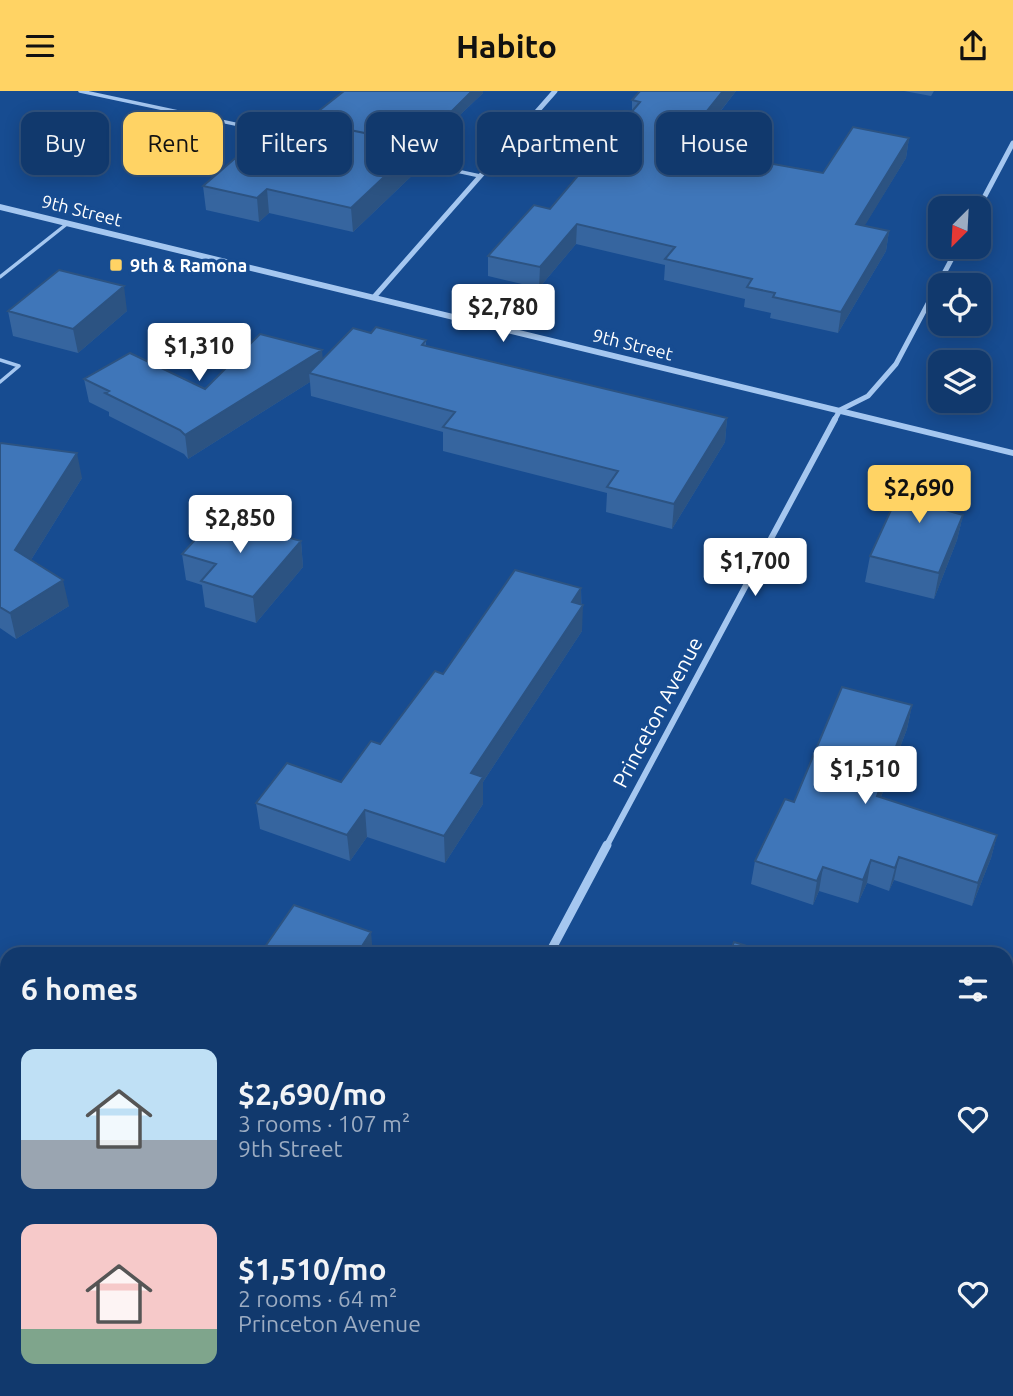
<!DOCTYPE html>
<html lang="en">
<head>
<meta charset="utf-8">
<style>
	:root { --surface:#11396d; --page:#1a4072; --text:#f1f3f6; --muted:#9cacc2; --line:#305380; --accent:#ffd364 }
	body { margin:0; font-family:Ubuntu,sans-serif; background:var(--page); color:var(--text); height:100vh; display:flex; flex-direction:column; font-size:26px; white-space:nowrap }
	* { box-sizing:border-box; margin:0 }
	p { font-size:23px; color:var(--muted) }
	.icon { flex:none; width:38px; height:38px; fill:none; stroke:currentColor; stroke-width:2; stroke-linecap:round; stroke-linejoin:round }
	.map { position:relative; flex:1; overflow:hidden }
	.panel { position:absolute; left:0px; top:856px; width:1013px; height:450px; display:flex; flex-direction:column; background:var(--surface); border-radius:21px 21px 0 0; box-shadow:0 4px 18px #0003,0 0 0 2px var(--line) }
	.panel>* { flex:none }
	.top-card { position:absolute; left:21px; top:21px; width:971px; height:63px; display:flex; gap:14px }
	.needle { width:46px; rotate:204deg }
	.controls { position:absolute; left:928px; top:105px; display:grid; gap:14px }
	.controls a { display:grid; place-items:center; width:63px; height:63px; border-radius:14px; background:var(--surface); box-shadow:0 4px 18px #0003,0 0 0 2px var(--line); font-size:35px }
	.price { position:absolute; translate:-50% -60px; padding:0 16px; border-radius:7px; background:#fff; color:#222; font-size:23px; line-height:46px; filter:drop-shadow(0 2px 4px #0008) }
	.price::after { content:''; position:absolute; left:50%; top:42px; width:21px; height:16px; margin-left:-10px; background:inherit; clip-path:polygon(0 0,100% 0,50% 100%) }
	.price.active { background:var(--accent); color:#111 }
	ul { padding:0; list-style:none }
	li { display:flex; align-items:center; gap:21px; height:175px; padding:0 21px }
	li span { display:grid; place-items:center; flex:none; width:196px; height:140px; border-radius:14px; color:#555 }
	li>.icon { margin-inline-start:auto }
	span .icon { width:84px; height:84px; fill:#fffc; stroke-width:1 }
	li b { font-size:30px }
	h2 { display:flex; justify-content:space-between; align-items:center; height:84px; padding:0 21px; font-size:30px }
	.chip { padding:0 24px; border-radius:14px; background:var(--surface); box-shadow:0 4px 18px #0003,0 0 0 2px var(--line); font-size:24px; line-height:63px }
	.chip.active { background:var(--accent); color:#111 }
	header { display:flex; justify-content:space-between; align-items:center; height:91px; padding:0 21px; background:var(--accent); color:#111; font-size:32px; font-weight:700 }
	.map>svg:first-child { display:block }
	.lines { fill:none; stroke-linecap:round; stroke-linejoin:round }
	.service { stroke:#a5c7f0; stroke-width:3.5 }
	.minor-far2 { stroke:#a5c7f0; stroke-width:5 }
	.minor-far1 { stroke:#a5c7f0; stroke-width:6 }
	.minor { stroke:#a5c7f0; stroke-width:9 }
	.tertiary { fill:#a5c7f0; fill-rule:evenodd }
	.wall { fill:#36659f }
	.shaded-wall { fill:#2c5382 }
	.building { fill:#3f76b9; stroke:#2c5382; stroke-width:2 }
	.poi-dot { fill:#ffd364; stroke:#174c91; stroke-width:2.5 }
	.labels { text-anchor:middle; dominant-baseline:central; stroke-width:7; stroke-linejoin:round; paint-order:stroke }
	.far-street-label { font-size:18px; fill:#fff; stroke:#174c91 }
	.far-poi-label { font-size:18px; font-weight:bold; fill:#fff; stroke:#174c91; text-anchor:start }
	.street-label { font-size:21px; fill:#fff; stroke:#174c91 }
</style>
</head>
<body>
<header><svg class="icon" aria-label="menu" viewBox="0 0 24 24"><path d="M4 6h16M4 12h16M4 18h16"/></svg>Habito<svg class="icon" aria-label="share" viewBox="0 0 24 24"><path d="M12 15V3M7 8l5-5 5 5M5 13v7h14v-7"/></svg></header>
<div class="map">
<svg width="1013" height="1305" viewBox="0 0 1013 1305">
	<rect width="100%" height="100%" fill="#174c91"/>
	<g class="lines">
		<!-- service -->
		<path class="service" d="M80 0 282 43
			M415 71 480 85
			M0 186 68 132
			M0 269 19 275 0 291"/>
		<!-- minor-far2 -->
		<path class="minor-far2" d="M978 118 1013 52
			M374 206 555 0
			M834 330 840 319 868 305 896 273 958 156"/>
		<!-- minor-far1 -->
		<path class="minor-far1" d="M606 756 835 328"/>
		<!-- minor -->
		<path class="minor" d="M549 863 607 754
			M312 1305 315 1298"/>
		<!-- tertiary -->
		<path class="tertiary" d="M0 113 1013 359V365L0 119Z"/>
	</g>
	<!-- wall -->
	<path class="wall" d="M344 0H483V2L460 24V35L427 69 419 68 420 77 353 141 269 122 259 131 206 119 203 95 263 53 306 30Z
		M736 0 691 59 823 82 909 47 906 67 864 135 889 140 886 160 838 242 770 227 771 222 744 216 745 208 664 189 665 174 576 153 539 197 488 185V165L550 118 632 20V9Z
		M904 0H934L931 5Z
		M8 220H127L78 262 13 245Z
		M371 242 426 249V255L727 327 725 351 672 438 606 421 607 402 443 360V341L311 305 310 291 188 368 184 363 109 325V321L89 311 84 288 205 298 323 268Z
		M0 353 82 387 31 469 69 515 16 548 0 537Z
		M947 420 963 424 957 449 934 508 865 491 870 465Z
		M301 450 303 476 256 532 205 516 202 494 186 489 182 463Z
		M581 497 582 540 483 691V713L445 772 367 746 350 770 260 738 256 712 341 691 380 653 443 583Z
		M912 614 907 638 881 706 997 744 991 767 972 815 894 789 889 800 867 792 858 812 819 800 813 814 751 793 755 770 794 711Z"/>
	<!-- shaded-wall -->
	<path class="shaded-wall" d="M472 0H483V2L460 24V35L427 69 426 57 451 21Z
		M723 0H736L677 76 678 56Z
		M909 47 906 67 853 154 856 133Z
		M419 53 420 77 353 141 351 117Z
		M267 98 269 122 259 131 257 107Z
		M577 133 576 153 539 197 540 176Z
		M889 140 886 160 838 242 841 221Z
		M124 195 127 220 78 262 73 238Z
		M322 259 324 282H309L310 291 188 368 185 344Z
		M727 327 725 351 672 438 674 413Z
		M77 362 82 387 21 485 15 459Z
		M953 392 948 418 937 444 942 418Z
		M963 424 957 449 934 508 939 482Z
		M301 450 303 476 256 532 253 506Z
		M63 489 69 515 16 548 10 522Z
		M581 497V517L583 514 582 540 483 691V713L445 772 444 745 471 682Z
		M912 614 907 638 872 729 877 705Z
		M365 719 367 746 350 770 347 744Z
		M997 744 991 767 972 815 978 792Z
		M899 766 894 789 889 800 895 777Z
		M871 769 867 792 858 812 863 789Z
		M823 776 819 800 813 814 817 790Z
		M371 841 373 863H357Z
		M80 1298H103L99 1305H76Z"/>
	<!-- building -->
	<path class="building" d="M344 0H472L451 21 460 23 426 57 419 55V53L306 30Z
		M640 0H723L678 56 823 82 853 36 909 47 856 133 889 140 841 221 773 206 775 202 747 196 752 188 665 168 675 156 577 133 540 176 488 165 534 114 550 118 640 11 632 9Z
		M295 28 419 53 351 117 267 98 257 107 203 95 254 51 263 53Z
		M59 179 124 195 73 238 8 220Z
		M376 236 426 249 422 254 727 327 674 413 607 396 618 380 443 336 455 321 309 282 353 237 371 242Z
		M260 243 322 259 185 344 180 339 105 302 109 300 84 288 130 262 205 298Z
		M1 352 77 362 15 459 63 489 10 522 0 516V353Z
		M908 382 953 392 942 418 963 424 939 482 870 465Z
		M216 426 301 450 253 506 201 490 216 473 182 463Z
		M515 479 581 497 572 511 583 514 471 682 483 686 444 745 365 719 347 744 256 712 287 672 341 691 371 650 380 653 435 580 443 583Z
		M842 596 912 614 877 705 997 744 978 792 899 766 895 777 871 769 863 789 823 776 817 790 755 770 785 708 794 711Z
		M294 814 371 841 357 863H260Z
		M734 851 773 863H729Z
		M7 1232V1298H80L76 1305H0V1242Z
		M524 1298H665L679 1305H521Z
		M877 1298H945L960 1305H875Z"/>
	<!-- markers -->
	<rect class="poi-dot" x="109" y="167" width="14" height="14" rx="3.5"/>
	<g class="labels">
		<!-- far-street labels -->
		<g class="far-street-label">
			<text transform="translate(82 119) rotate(14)">9th Street</text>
			<text transform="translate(633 253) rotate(14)">9th Street</text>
		</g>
		<!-- far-poi labels -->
		<g class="far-poi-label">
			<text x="130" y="174">9th &amp; Ramona</text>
		</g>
		<!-- street labels -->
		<g class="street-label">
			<text transform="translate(657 621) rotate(-62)">Princeton Avenue</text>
		</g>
	</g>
</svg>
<div class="controls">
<a><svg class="needle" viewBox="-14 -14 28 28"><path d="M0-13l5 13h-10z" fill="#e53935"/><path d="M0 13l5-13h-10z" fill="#9cacc2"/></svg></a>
<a><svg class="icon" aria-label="locate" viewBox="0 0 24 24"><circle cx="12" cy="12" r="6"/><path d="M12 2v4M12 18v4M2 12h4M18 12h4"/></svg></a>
<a><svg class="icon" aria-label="layers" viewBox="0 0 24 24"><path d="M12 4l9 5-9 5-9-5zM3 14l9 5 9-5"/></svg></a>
</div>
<b class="price" style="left:503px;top:253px">$2,780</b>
<b class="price" style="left:199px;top:292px">$1,310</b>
<b class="price active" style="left:919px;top:434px">$2,690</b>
<b class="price" style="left:240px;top:464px">$2,850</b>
<b class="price" style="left:755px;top:507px">$1,700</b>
<b class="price" style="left:865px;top:715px">$1,510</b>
<div class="top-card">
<a class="chip">Buy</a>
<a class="chip active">Rent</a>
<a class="chip">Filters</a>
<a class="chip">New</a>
<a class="chip">Apartment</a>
<a class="chip">House</a>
</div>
<section class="panel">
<h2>6 homes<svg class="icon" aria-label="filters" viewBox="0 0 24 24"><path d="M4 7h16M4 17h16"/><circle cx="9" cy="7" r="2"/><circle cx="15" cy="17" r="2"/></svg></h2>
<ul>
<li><span style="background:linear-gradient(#bfe0f5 65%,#9aa5b1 0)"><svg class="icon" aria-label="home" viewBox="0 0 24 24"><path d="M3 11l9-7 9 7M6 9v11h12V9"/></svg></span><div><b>$2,690/mo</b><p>3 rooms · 107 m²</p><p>9th Street</p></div><svg class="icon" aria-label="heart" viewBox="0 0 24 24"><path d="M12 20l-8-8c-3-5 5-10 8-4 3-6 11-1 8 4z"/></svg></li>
<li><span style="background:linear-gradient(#f6c9c9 75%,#7fa58c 0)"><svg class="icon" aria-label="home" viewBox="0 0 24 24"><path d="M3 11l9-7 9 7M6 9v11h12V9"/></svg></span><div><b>$1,510/mo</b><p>2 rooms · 64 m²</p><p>Princeton Avenue</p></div><svg class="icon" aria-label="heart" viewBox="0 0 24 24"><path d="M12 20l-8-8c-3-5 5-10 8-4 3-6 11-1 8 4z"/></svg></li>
</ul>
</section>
</div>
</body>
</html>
